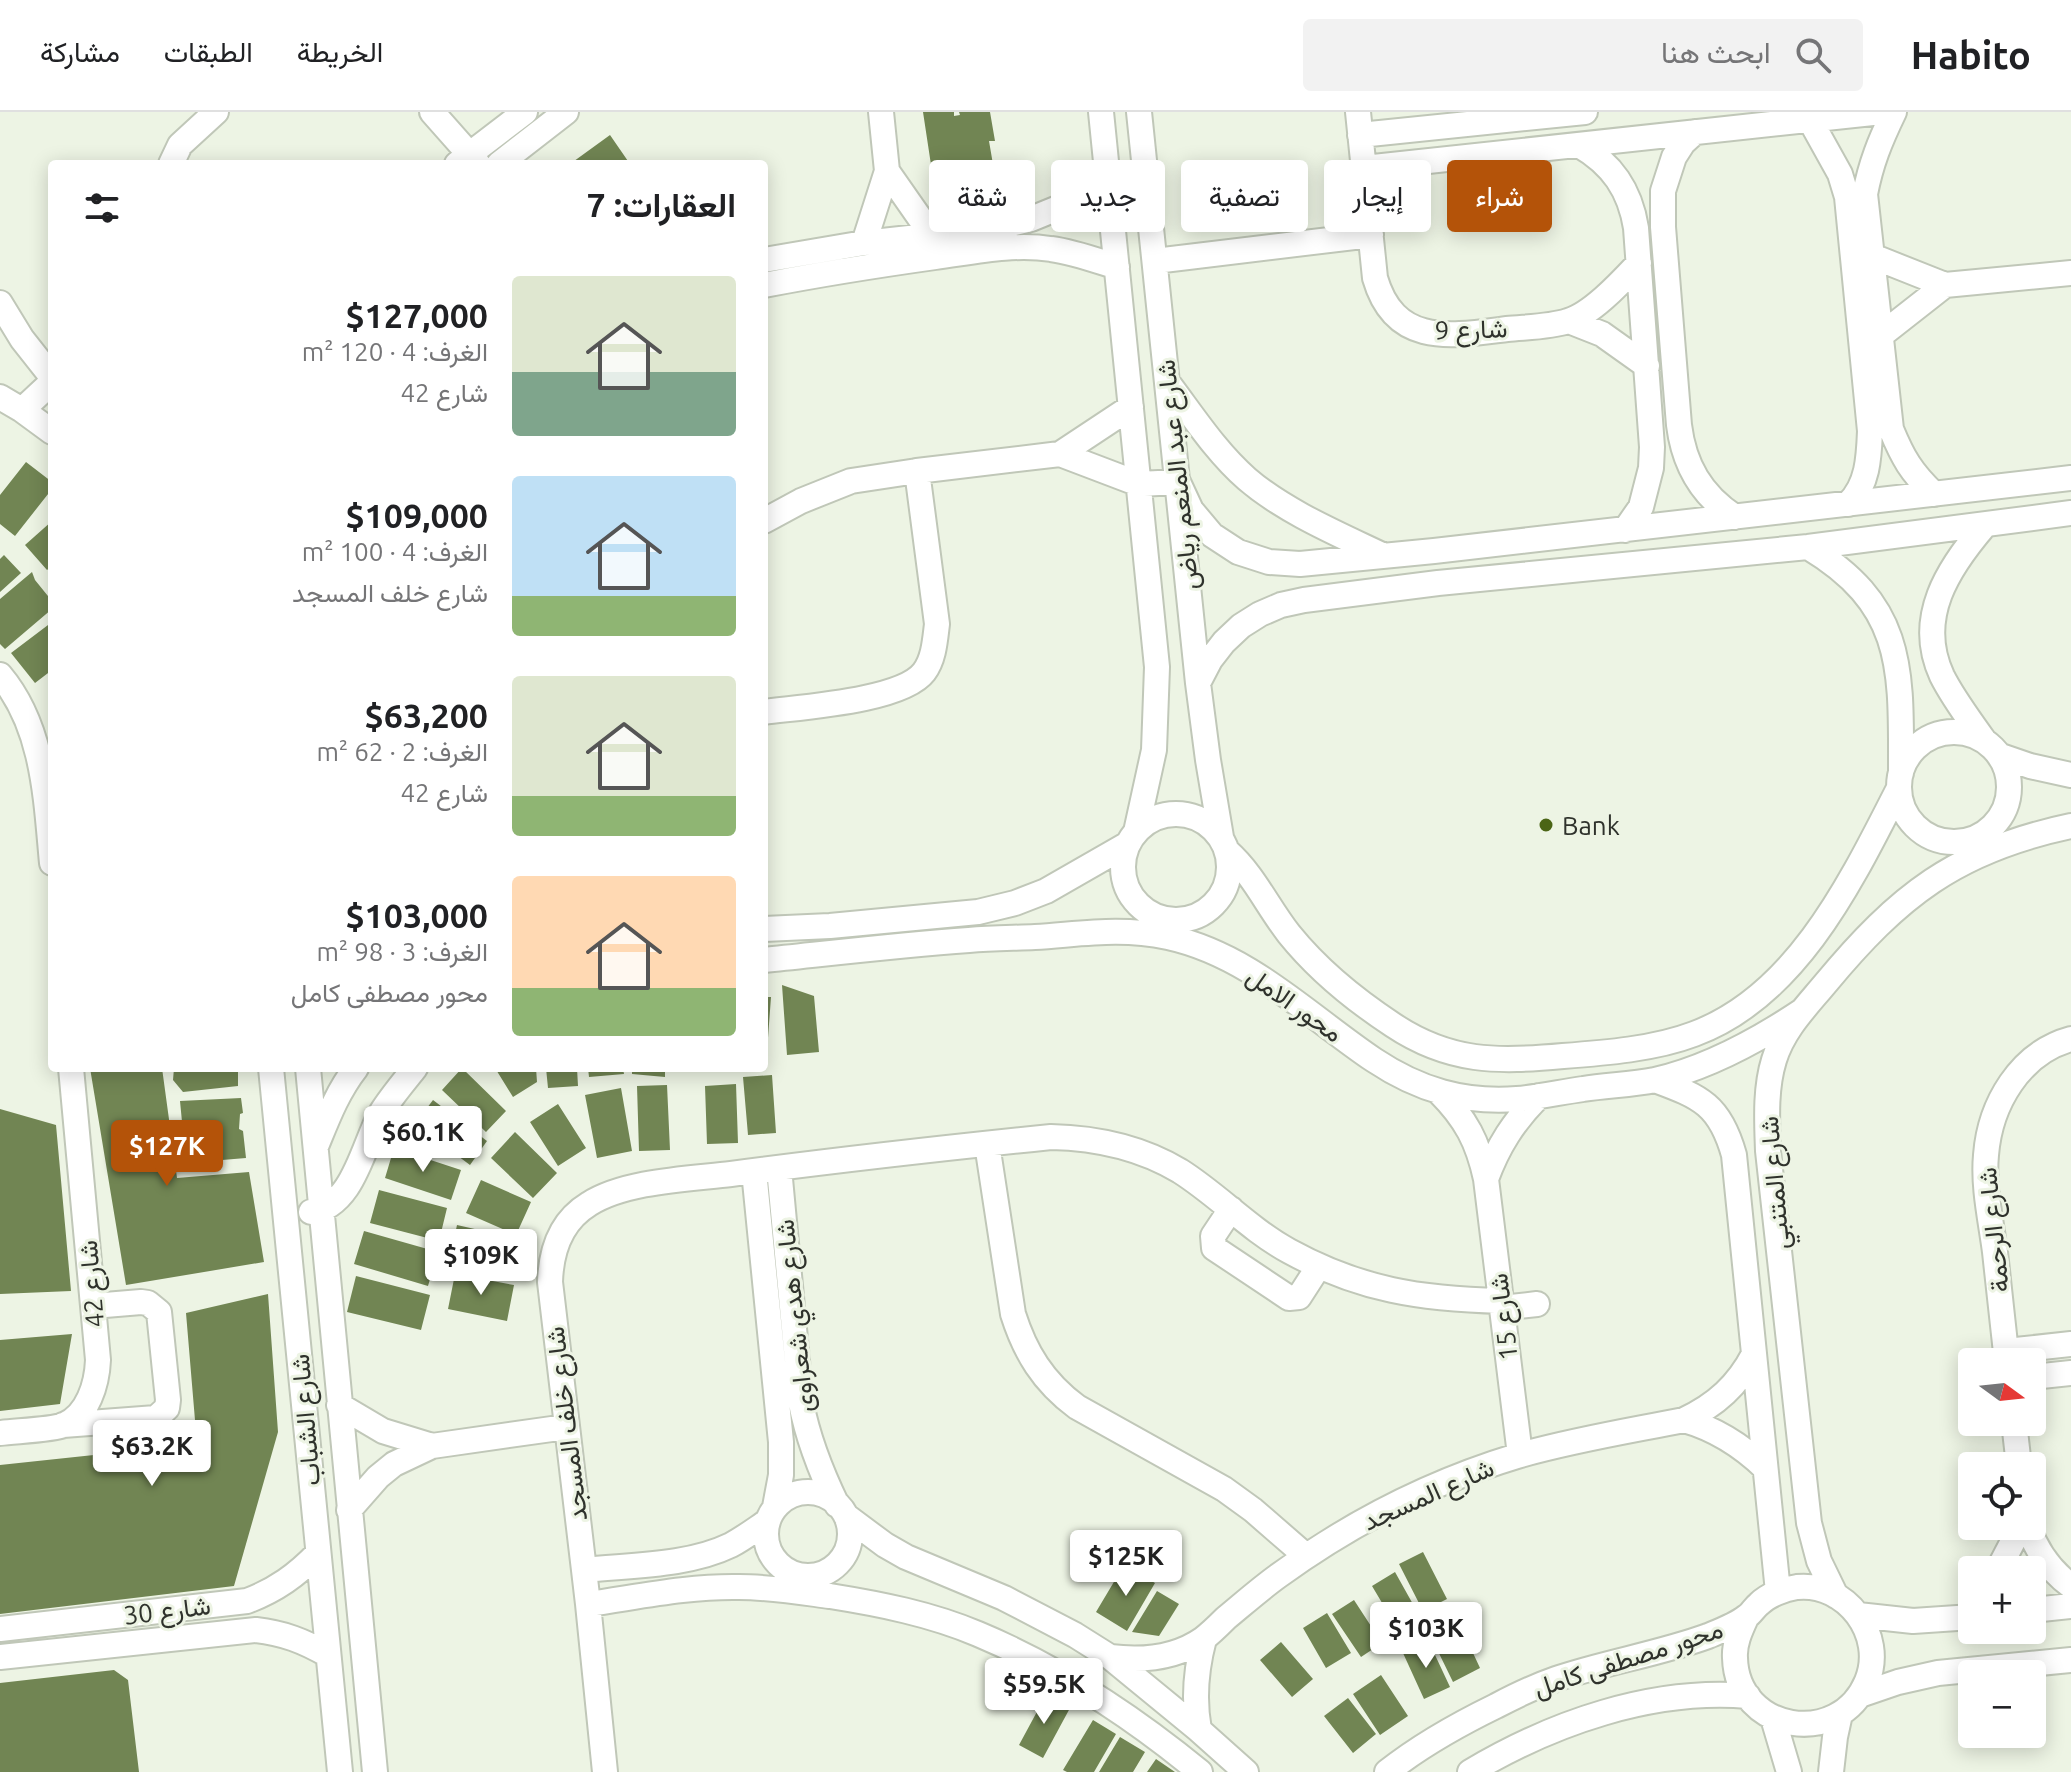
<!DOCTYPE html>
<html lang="ar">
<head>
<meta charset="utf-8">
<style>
	:root { --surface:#fff; --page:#f2f2f2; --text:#202124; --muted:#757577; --line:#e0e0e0; --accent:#b45309 }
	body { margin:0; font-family:Ubuntu,Vazirmatn,sans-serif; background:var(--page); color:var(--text); direction:rtl; height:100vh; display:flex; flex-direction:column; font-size:30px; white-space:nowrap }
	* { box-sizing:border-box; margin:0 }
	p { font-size:26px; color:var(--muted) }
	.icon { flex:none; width:44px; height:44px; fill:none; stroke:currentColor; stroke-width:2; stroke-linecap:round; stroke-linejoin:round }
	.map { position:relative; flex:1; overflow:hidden; direction:ltr }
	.details { position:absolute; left:48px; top:48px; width:720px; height:912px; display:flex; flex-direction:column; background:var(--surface); border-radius:8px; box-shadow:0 4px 20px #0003; direction:rtl }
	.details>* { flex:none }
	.guide { position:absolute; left:792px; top:48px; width:760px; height:72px; direction:rtl; display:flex; gap:16px }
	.needle { width:52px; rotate:105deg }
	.controls { position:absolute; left:1958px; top:1236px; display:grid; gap:16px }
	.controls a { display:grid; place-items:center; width:88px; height:88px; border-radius:8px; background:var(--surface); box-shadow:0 4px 20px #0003; font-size:40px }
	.price { position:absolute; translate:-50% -68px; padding:0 18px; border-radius:8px; background:#fff; color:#222; font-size:26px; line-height:52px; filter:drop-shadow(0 2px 4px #0008) }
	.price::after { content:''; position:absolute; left:50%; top:48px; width:24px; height:18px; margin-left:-12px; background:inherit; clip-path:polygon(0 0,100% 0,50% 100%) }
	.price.current { background:var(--accent); color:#fff }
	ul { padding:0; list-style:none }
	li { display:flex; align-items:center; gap:24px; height:200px; padding:0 32px }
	li span { display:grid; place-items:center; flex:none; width:224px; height:160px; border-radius:8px; color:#555 }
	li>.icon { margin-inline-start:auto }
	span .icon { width:96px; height:96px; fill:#fffc; stroke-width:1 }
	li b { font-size:34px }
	h2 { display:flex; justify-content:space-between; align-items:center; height:96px; padding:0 32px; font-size:34px }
	.pill { padding:0 28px; border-radius:8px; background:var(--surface); box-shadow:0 4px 20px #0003; font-size:28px; line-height:72px }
	.pill.current { background:var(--accent); color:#fff }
	header { display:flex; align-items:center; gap:48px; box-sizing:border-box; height:112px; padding:0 40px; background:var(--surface); border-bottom:2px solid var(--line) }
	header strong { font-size:38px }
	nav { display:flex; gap:44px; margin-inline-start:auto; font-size:28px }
	.search { width:560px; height:72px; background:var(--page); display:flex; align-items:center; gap:20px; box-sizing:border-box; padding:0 28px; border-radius:8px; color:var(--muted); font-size:30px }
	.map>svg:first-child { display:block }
	.building { fill:#718553 }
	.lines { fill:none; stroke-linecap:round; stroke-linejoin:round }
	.minor-casing { stroke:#c0c7b8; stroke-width:28 }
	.minor { stroke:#fff; stroke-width:24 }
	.poi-dot { fill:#4b6516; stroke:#edf4e4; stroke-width:3 }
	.labels { text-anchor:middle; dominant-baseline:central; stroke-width:6; stroke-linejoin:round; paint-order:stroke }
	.street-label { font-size:26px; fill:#2f322c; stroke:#edf4e4 }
	.poi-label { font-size:26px; fill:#2f322c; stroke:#edf4e4; text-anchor:start }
</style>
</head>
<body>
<header>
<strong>Habito</strong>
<div class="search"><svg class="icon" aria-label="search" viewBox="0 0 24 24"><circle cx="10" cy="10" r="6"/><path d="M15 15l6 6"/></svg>ابحث هنا</div>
<nav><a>الخريطة</a><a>الطبقات</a><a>مشاركة</a></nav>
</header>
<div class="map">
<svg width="2071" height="1660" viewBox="0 0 2071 1660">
	<rect width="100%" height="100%" fill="#edf4e4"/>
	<!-- building -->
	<path class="building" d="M923 0H954V4L960 3 959 0H990L995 29H989L996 70 990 71 993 85 967 89 933 66Z
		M610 23 630 52H570Z
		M26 350 52 370V377L15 424 0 412V383Z
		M52 409V454L47 458 25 433Z
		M4 443 21 461 0 480V447Z
		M32 460 35 468 52 489V497L5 537 0 532V487Z
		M52 510V558L35 571 11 541Z
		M782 873 814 884 819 940 787 943Z
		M764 885H771L766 953H764Z
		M90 956H162L177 1066 249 1060 264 1150 126 1173Z
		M174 956H238V974L183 980 173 968Z
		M462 956 506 999 486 1020 442 978Z
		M495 956H536L537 970 513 985Z
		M546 956H577L578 974 548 976Z
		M588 956H623L624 962 589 965Z
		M632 956H665V965L632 962Z
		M772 963 776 1021 748 1023 743 965Z
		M736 972 738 1031 707 1032 705 974Z
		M667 973 670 1038 639 1039 637 974Z
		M621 976 632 1039 597 1046 585 983Z
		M241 986 243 1001 240 1002 239 1017 243 1019 246 1046 186 1051 180 989Z
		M433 988 487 1029 470 1053 415 1012Z
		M558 992 586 1036 558 1054 530 1010Z
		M0 997 56 1013 71 1179 0 1182Z
		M515 1020 557 1061 533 1086 491 1046Z
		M394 1036 461 1058 451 1088 385 1066Z
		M481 1068 531 1090 516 1123 466 1101Z
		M379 1078 447 1096 439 1129 370 1111Z
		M457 1113 514 1126 505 1163 449 1150Z
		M364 1119 438 1140 428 1174 354 1152Z
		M455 1162 514 1173 507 1209 448 1197Z
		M356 1164 430 1183 421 1218 347 1200Z
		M268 1182 278 1320 234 1474 0 1502V1353L197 1332 186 1201Z
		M72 1222 60 1292 0 1299V1228Z
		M1423 1440 1447 1487 1423 1499 1399 1452Z
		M1124 1453 1155 1471 1127 1519 1096 1500Z
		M1395 1460 1419 1503 1397 1516 1372 1474Z
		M1157 1479 1179 1492 1159 1524 1132 1520Z
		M1354 1488 1382 1531 1361 1545 1332 1502Z
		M1327 1501 1351 1541 1326 1556 1303 1516Z
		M1460 1513 1480 1556 1453 1570 1432 1527Z
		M1428 1528 1450 1575 1424 1587 1403 1541Z
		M1281 1530 1313 1567 1292 1585 1260 1548Z
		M114 1558 128 1568 139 1660H0V1571Z
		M1381 1563 1408 1604 1380 1623 1353 1582Z
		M1046 1583 1070 1596 1043 1646 1019 1633Z
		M1348 1586 1376 1622 1353 1641 1324 1604Z
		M1093 1608 1116 1622 1094 1660H1067L1063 1658Z
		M1120 1625 1145 1640 1133 1660H1099Z
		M1156 1647 1175 1660H1147Z"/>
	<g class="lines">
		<!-- minor casing -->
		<g class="minor-casing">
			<path id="minor" d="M432 0 478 52
				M1101 0 1157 555 1154 638 1136 720
				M1139 0 1198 571 1208 648 1221 725
				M1358 0 1375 166C1395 235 1451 224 1507 217 1526 215 1550 215 1568 209 1592 202 1622 169 1639 151
				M1894 0C1880 29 1871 51 1865 82L1891 317C1903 346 1911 360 1934 382
				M1810 8 1840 62 1847 85 1870 319C1869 345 1868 373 1848 392
				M1695 20 1683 31 1674 45 1663 79V115L1679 313C1684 353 1701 383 1735 405
				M1360 23 1585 0
				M1579 33C1612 52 1630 78 1636 116L1652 335 1651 356 1641 395 1625 418
				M171 52 180 33 216 0
				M457 52 525 0
				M499 52 566 0
				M1364 56 1882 0
				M887 59 931 122
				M864 131 887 59 881 0
				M1872 144 1945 173 2071 161
				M764 148 864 131 991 117 1031 107 1080 87 1108 70
				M1155 149 1371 123
				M764 173C821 162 878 153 935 145 973 140 1013 131 1051 137 1074 140 1095 148 1117 155
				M0 191 22 227 52 265
				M1569 209 1602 222 1647 254
				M1880 224 1945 173
				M1168 271C1193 304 1216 340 1247 367 1284 399 1338 422 1382 443
				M0 285 22 298 52 320
				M22 298 52 270
				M1060 342 1131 295
				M764 409 801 389 851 369 917 359 1060 342 1139 372 1178 370 1191 398 1212 423 1238 440 1269 450 1300 452 1434 439 2071 366
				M1808 435C1906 494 1901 558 1901 661
				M0 563C44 615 46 687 52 751
				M1198 571 1210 548 1224 530 1241 514 1260 502 1281 493 1304 488 1438 471 1808 435 2071 401
				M764 600C801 595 902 589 924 560 934 547 935 528 937 512L917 359
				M1899 675a55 55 0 1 1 110 0a55 55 0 1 1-110 0Z
				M1983 627C1969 607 1953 586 1942 564 1915 506 1948 456 1985 413
				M2001 644 2030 654 2071 663
				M1123 755a53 53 0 1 1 106 0a53 53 0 1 1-106 0Z
				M1227 739C1254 763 1267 794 1289 822 1318 858 1355 888 1393 913 1450 951 1498 950 1563 944 1604 941 1655 937 1694 922 1797 884 1852 768 1899 676
				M764 817 830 814 978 800 1015 791 1046 779 1128 732
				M764 848C832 841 900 833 969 828 991 826 1013 826 1035 825 1083 822 1120 815 1168 825 1250 843 1307 903 1374 948 1419 978 1464 991 1517 987 1539 985 1561 980 1583 977 1607 973 1631 973 1655 968 1708 956 1757 929 1802 899
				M271 956 340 1660
				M308 956 375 1660
				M1655 968C1701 985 1720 993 1734 1043L1778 1480
				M1439 980C1466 1007 1478 1030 1486 1067L1520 1343
				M317 1032C328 1005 338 979 356 956
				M987 1032 1013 1202C1025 1240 1043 1270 1077 1295L1224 1377 1253 1398 1306 1444
				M779 1056 801 1291C808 1327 821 1360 837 1393
				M754 1059 781 1330V1363L775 1395
				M1486 1067C1498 1034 1514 1009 1539 984
				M1231 1097 1213 1124 1214 1136 1289 1186 1299 1185 1319 1154
				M311 1100C354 1094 363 1033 381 1001 391 985 403 971 415 956
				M1502 1196 1537 1192
				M2006 1239 2071 1232
				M2007 1250C2003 1213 1999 1177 1995 1140 1991 1109 1983 1075 1986 1043 1990 992 2020 941 2071 927
				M2032 1265 2071 1261
				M339 1293 383 1319 432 1334
				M1684 1308C1716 1317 1741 1333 1765 1356
				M2014 1310 2019 1354
				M63 1313 156 1306 167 1296 168 1288 159 1200 148 1191 141 1190 93 1194
				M0 1321C14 1319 52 1318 64 1313 88 1303 97 1272 98 1248L71 956
				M766 1422a42 42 0 1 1 84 0a42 42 0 1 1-84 0Z
				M349 1398 378 1365 394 1352 432 1334 566 1315
				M846 1404 885 1433 906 1445 1004 1486 1075 1523 1110 1545 1199 1618 1246 1660
				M2028 1414C2036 1438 2051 1459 2071 1474
				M584 1458C631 1453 688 1454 731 1433 744 1426 756 1417 768 1409
				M1998 1458 2021 1414
				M1836 1484 1819 1449 1809 1411 1768 1039C1767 1009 1765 977 1774 948 1783 918 1805 896 1825 872 1898 784 1956 738 2071 714
				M588 1492C638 1485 688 1474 739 1475 770 1475 800 1480 830 1484 880 1492 931 1502 978 1522 1057 1555 1133 1605 1200 1660
				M2032 1498 2071 1494
				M1858 1503 1913 1509 1972 1505
				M0 1517 247 1489C276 1478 297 1463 318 1441
				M0 1545 256 1518C283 1521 304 1529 328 1543
				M1110 1545C1142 1549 1176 1546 1203 1527 1211 1521 1219 1513 1226 1506 1243 1492 1260 1477 1278 1464 1351 1411 1431 1370 1517 1344 1572 1328 1629 1319 1684 1308 1716 1293 1738 1273 1754 1242
				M1860 1583 1898 1570 1938 1561 2071 1548
				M1773 1606 1789 1660
				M1199 1618C1193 1586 1196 1557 1204 1527
				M605 1660 588 1492 550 1170C551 1139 561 1109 589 1092 625 1069 688 1067 731 1062 837 1048 944 1036 1051 1025 1097 1026 1140 1035 1180 1059 1218 1083 1249 1117 1289 1139 1360 1178 1421 1187 1501 1189
				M1387 1660C1421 1633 1457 1613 1496 1594 1515 1584 1536 1574 1556 1567 1606 1550 1659 1542 1708 1524 1720 1519 1736 1513 1746 1505 1751 1502 1754 1496 1759 1492 1768 1483 1784 1477 1797 1475 1846 1470 1886 1523 1867 1569 1839 1637 1737 1620 1735 1546 1734 1532 1740 1519 1746 1506
				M1470 1660C1552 1611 1652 1576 1748 1584
				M1831 1660 1835 1625 1840 1602"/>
		</g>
		<!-- minor -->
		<use href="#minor" class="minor"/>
	</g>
	<!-- markers -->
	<circle class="poi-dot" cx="1546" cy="713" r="8"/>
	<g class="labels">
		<!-- street labels -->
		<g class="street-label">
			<text transform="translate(1471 217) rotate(-2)">شارع 9</text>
			<text transform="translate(1177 363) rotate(-96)">شارع عبد المنعم رياض</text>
			<text transform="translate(1295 892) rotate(35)">محور الامل</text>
			<text transform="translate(1774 1071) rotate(-95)">شارع المتنبي</text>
			<text transform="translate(1993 1118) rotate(-96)">شارع الرحمة</text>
			<text transform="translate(91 1172) rotate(-95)">شارع 42</text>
			<text transform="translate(794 1204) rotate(-96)">شارع هدي شعراوى</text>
			<text transform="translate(1503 1205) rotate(-97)">شارع 15</text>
			<text transform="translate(305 1308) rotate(-95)">شارع الشباب</text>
			<text transform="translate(566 1312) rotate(-97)">شارع خلف المسجد</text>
			<text transform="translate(1428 1382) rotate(-24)">شارع المسجد</text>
			<text transform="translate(167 1498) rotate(-7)">شارع 30</text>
			<text transform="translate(1628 1546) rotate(-18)">محور مصطفى كامل</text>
		</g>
		<!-- poi labels -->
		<g class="poi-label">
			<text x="1562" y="713">Bank</text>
		</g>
	</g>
</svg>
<div class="controls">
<a><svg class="needle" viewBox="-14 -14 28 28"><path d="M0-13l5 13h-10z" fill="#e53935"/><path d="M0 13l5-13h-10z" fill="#757577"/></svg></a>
<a><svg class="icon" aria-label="locate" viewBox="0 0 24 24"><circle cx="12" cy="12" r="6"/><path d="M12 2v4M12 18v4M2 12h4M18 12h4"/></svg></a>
<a>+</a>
<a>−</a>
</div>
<b class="price" style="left:423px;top:1062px">$60.1K</b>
<b class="price current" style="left:167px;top:1076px">$127K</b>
<b class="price" style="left:481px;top:1185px">$109K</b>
<b class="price" style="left:152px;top:1376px">$63.2K</b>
<b class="price" style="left:1126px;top:1486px">$125K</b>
<b class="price" style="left:1426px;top:1558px">$103K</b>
<b class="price" style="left:1044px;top:1614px">$59.5K</b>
<div class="guide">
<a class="pill current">شراء</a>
<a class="pill">إيجار</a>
<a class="pill">تصفية</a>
<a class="pill">جديد</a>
<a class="pill">شقة</a>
</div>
<section class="details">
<h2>العقارات: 7<svg class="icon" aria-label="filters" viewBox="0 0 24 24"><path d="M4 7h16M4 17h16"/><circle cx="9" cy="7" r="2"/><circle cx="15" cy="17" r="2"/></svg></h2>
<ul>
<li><span style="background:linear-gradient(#dfe7d0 60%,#7fa58c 0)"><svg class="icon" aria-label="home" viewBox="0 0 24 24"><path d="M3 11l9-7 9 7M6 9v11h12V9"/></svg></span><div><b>$127,000</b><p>الغرف: 4 · 120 m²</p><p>شارع 42</p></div></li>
<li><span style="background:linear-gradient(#bfe0f5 75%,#8fb573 0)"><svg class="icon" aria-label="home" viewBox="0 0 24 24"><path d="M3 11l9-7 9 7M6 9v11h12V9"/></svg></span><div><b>$109,000</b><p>الغرف: 4 · 100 m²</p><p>شارع خلف المسجد</p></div></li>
<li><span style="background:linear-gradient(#dfe7d0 75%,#8fb573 0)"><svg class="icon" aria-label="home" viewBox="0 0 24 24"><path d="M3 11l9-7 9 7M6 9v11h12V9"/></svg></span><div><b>$63,200</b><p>الغرف: 2 · 62 m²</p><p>شارع 42</p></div></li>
<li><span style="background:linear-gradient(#ffd9b3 70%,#8fb573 0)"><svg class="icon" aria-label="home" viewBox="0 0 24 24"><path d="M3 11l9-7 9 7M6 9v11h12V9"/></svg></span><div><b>$103,000</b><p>الغرف: 3 · 98 m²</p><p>محور مصطفى كامل</p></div></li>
</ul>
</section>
</div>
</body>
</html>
